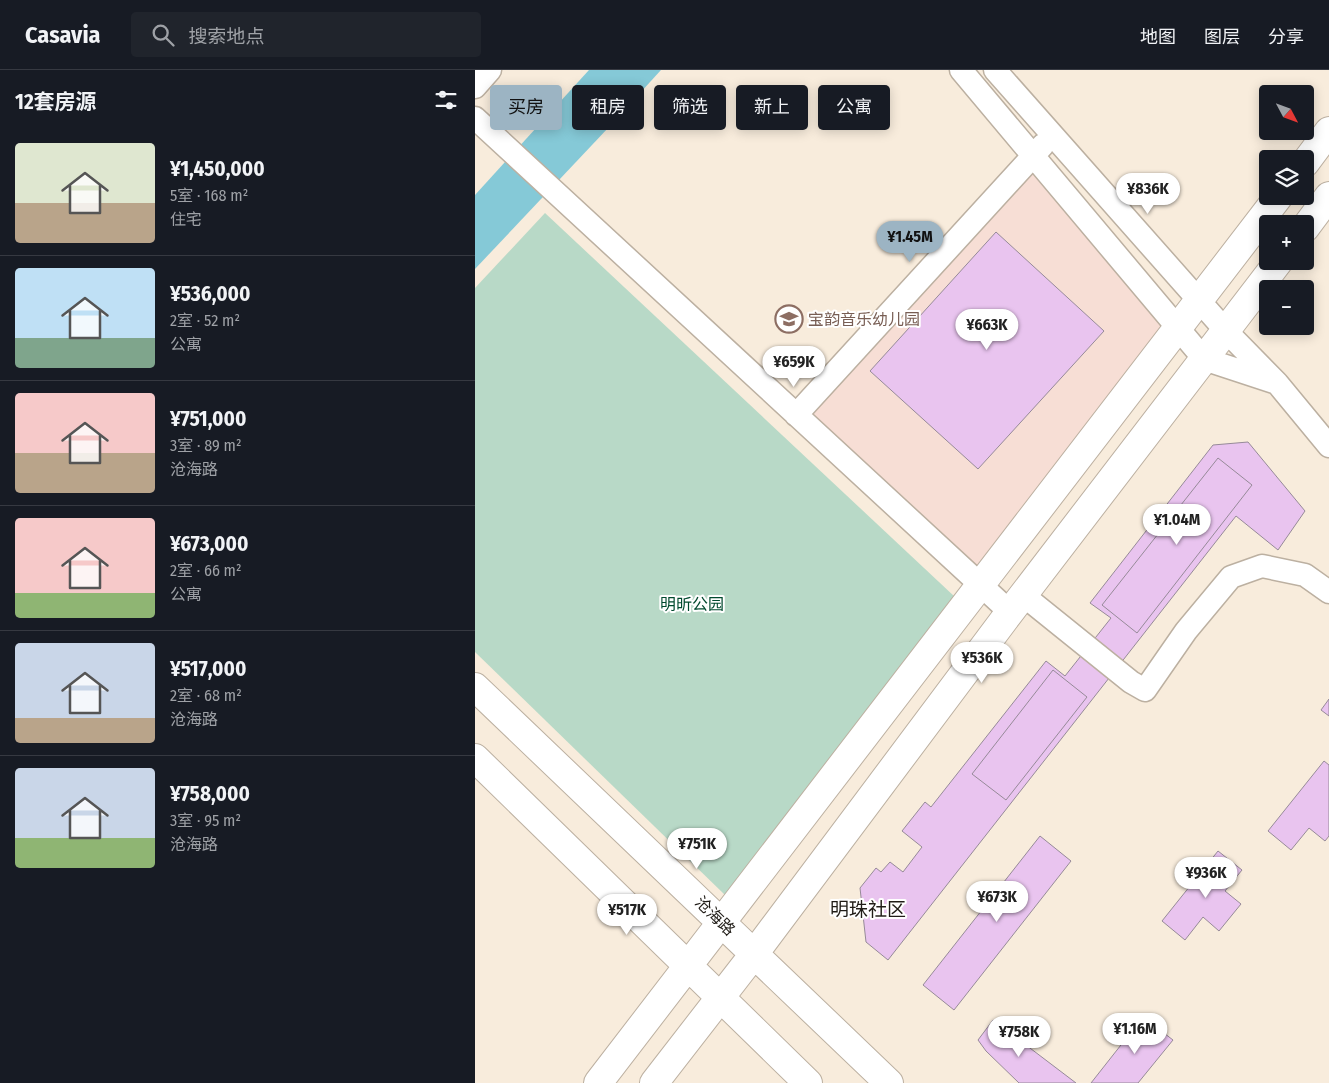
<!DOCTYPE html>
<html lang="zh">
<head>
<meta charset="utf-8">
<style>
	:root { --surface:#171b24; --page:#20242c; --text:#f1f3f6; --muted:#9ea1a6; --line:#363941; --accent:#9cb4c3 }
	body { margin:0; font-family:"Fira Sans Condensed","Noto Sans SC",sans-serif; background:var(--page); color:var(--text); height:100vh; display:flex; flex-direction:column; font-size:19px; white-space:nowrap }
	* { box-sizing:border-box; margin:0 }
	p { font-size:16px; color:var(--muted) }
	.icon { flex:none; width:28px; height:28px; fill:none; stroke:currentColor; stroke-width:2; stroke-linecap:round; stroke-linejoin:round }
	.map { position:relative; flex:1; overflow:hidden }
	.panel { display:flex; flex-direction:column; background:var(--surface); width:475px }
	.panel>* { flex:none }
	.top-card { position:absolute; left:15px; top:15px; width:475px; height:45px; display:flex; gap:10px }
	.needle { width:32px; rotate:131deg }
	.controls { position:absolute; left:784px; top:15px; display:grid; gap:10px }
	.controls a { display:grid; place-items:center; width:55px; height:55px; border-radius:5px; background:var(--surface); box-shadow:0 2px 12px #0003; font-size:25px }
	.price { position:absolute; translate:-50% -42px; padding:0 11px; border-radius:18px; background:#fff; color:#222; font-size:16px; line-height:32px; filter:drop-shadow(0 1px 2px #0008) }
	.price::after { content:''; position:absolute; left:50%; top:30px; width:15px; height:11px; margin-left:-8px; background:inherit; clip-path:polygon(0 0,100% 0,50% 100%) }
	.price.current { background:var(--accent); color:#111 }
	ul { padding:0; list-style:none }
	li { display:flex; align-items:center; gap:15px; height:125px; padding:0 15px }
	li+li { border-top:1px solid var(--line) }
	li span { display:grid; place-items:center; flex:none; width:140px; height:100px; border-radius:5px; color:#555 }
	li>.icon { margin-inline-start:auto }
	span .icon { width:60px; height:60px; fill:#fffc; stroke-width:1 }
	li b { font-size:21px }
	h2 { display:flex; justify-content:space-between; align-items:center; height:60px; padding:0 15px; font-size:21px }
	.pill { padding:0 18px; border-radius:5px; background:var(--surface); box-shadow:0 2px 12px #0003; font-size:18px; line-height:45px }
	.pill.current { background:var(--accent); color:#111 }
	header { display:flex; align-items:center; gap:30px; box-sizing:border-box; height:70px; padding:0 25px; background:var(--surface); border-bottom:1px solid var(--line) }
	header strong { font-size:24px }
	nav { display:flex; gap:28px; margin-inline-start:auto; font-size:18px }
	.search { width:350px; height:45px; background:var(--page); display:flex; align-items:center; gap:12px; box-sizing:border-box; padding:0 18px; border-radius:5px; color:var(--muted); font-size:19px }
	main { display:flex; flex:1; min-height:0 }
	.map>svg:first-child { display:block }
	.commercial { fill:#f7ded5 }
	.green { fill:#b8d9c7 }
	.water { fill:#85c9d7 }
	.building { fill:#e9c4ef; stroke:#968a98 }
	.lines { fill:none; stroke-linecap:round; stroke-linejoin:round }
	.minor-casing { stroke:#bcb0a1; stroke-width:25 }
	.major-casing { stroke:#bcb0a1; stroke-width:30 }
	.minor { stroke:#fff; stroke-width:22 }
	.major { stroke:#fff; stroke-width:28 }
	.labels { text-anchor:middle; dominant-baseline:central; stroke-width:4; stroke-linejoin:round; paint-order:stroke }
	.education-label { font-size:16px; fill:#785e54; stroke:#fff; text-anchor:start }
	.park-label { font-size:16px; fill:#00492e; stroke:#fff }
	.street-label { font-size:16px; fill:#201c17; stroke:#fff }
	.quarter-label { font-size:19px; fill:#201c17; stroke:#fff }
</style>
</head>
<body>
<header>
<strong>Casavia</strong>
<div class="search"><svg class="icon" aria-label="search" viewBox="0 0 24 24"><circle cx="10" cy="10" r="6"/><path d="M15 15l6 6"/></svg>搜索地点</div>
<nav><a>地图</a><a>图层</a><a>分享</a></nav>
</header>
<main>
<section class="panel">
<h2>12套房源<svg class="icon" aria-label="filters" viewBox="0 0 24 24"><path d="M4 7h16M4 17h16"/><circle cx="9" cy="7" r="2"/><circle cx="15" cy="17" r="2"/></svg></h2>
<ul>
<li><span style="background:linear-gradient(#dfe7d0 60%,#b9a48a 0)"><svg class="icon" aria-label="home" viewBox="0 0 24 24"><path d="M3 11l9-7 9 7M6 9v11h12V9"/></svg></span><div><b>¥1,450,000</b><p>5室 · 168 m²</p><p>住宅</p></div></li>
<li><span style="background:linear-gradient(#bfe0f5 70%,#7fa58c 0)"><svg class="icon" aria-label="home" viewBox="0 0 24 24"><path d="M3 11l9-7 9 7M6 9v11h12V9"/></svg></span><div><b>¥536,000</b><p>2室 · 52 m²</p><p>公寓</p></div></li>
<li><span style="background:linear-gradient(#f6c9c9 60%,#b9a48a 0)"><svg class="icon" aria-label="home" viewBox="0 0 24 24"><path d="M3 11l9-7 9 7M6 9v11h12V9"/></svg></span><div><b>¥751,000</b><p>3室 · 89 m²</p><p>沧海路</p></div></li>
<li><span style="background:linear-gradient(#f6c9c9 75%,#8fb573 0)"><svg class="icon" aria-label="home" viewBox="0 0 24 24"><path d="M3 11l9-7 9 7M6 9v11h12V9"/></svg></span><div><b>¥673,000</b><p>2室 · 66 m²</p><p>公寓</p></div></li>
<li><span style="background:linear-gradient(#c9d6e8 75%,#b9a48a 0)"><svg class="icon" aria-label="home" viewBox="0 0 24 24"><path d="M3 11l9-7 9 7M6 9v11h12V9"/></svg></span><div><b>¥517,000</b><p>2室 · 68 m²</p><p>沧海路</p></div></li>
<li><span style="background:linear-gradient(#c9d6e8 70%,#8fb573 0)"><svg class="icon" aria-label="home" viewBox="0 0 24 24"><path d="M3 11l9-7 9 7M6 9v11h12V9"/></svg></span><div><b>¥758,000</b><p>3室 · 95 m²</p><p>沧海路</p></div></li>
</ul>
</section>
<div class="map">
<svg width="854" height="1013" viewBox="0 0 854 1013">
	<rect width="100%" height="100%" fill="#f8ecdc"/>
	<!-- commercial -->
	<path class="commercial" d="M558 96 691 258 505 509 331 347Z"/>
	<!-- green -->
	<path class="green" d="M70 143 480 527 250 825 0 582V218Z"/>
	<!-- water -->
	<path class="water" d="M114 0H186L134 57 0 199V125Z"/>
	<!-- building -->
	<path class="building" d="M521 162 629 261 503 399 395 301Z
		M773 372 830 441 803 480 761 446 413 890 391 872 385 818 401 798 406 802 415 792 428 802 447 777 427 761 450 732 456 737 571 591 590 606 636 548 615 533 738 375Z
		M743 388 777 415 662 563 627 535Z
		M578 600 612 627 531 730 497 704Z
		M854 629V646L846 640Z
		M849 691 854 695V766L850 771 834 758 816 780 793 761Z
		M565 766 596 791 479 940 448 915Z
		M743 781 767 800 750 821 766 834 744 861 728 847 710 870 687 851Z
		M668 947 698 970 663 1013H616Z
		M518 950 601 1013H544L511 981 503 970Z"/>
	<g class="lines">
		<!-- minor casing -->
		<g class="minor-casing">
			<path id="minor" d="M486 0 729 289 799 312
				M520 0 751 261 802 313 854 376
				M0 17 15 0
				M0 48 535 542
				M321 345 568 75
				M548 525 656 612 670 620 711 561 756 507 787 496 830 505 854 522"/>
		</g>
		<!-- major casing -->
		<g class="major-casing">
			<path id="major" d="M830 93 854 61
				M830 158 854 126
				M0 617 414 1013
				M0 688 333 1013
				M123 1013 804 126
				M179 1013 279 884 535 542 804 191"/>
		</g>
		<!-- minor -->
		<use href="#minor" class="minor"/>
		<!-- major -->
		<use href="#major" class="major"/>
	</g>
	<!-- icons -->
	<defs>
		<g id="school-ring" transform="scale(1.4375)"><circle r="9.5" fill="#fff" stroke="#8d6e63" stroke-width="1.5"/><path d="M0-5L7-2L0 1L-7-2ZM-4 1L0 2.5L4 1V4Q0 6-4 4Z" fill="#8d6e63"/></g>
	</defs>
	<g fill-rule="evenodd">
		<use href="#school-ring" x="314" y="249"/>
	</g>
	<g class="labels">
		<!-- education labels -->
		<g class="education-label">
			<text x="333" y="249">宝韵音乐幼儿园</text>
		</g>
		<!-- park labels -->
		<g class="park-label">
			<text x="217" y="534">明昕公园</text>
		</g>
		<!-- street labels -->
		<g class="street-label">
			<text transform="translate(240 846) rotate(44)">沧海路</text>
		</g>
		<!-- quarter labels -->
		<g class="quarter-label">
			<text x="393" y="839">明珠社区</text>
		</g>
	</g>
</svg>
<div class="controls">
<a><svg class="needle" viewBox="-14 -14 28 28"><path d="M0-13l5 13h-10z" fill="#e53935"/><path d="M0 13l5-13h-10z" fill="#9ea1a6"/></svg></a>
<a><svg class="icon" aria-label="layers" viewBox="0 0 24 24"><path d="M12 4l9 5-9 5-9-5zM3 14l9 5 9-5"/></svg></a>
<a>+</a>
<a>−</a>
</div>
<b class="price" style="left:673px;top:145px">¥836K</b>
<b class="price current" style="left:435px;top:193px">¥1.45M</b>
<b class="price" style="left:512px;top:281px">¥663K</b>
<b class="price" style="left:319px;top:318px">¥659K</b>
<b class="price" style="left:702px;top:476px">¥1.04M</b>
<b class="price" style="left:507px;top:614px">¥536K</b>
<b class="price" style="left:222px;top:800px">¥751K</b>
<b class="price" style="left:731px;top:829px">¥936K</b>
<b class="price" style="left:522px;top:853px">¥673K</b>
<b class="price" style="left:152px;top:866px">¥517K</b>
<b class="price" style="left:660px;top:985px">¥1.16M</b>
<b class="price" style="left:544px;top:988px">¥758K</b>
<div class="top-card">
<a class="pill current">买房</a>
<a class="pill">租房</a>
<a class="pill">筛选</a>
<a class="pill">新上</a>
<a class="pill">公寓</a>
</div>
</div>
</main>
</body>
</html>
